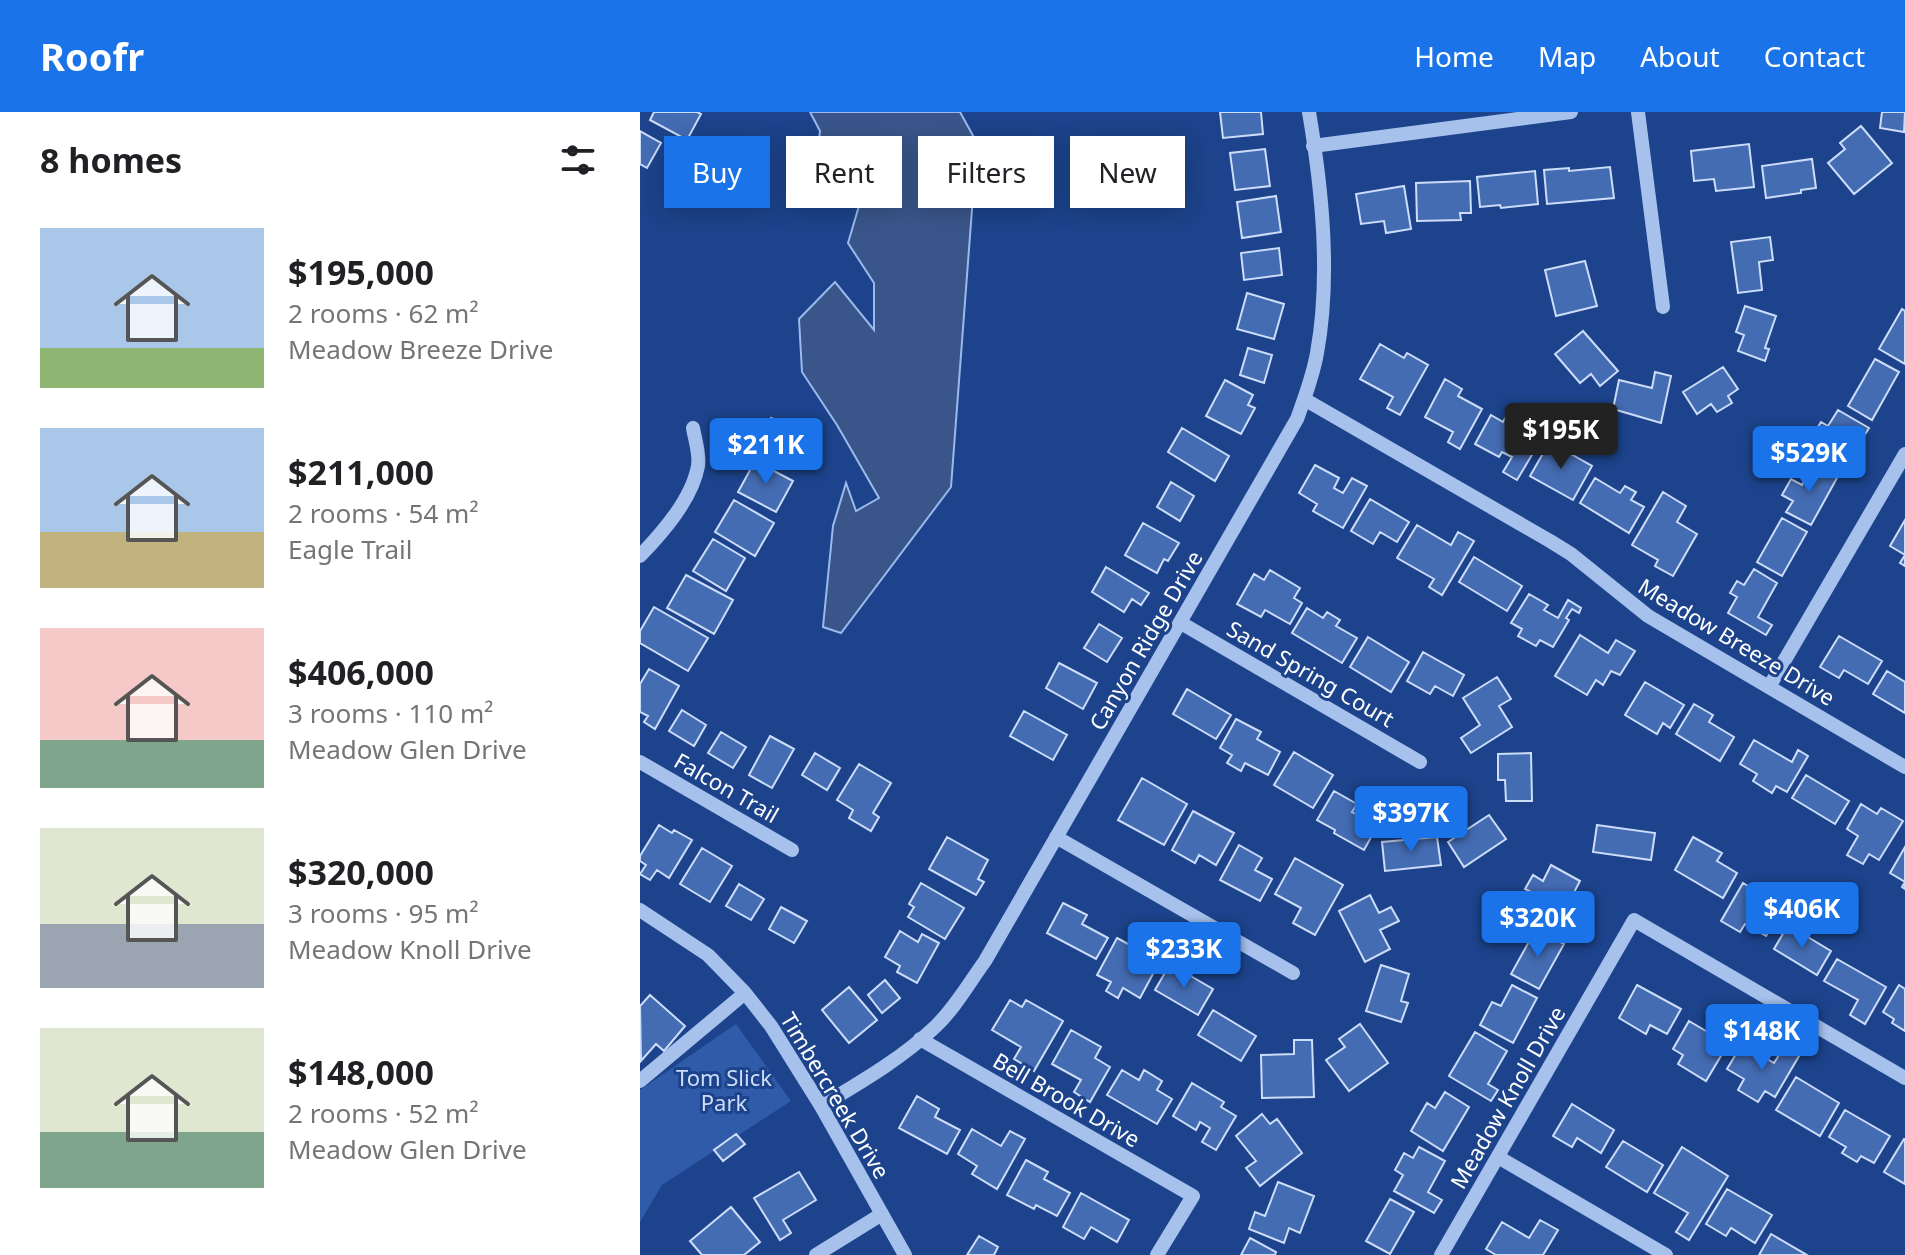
<!DOCTYPE html>
<html lang="en">
<head>
<meta charset="utf-8">
<style>
	:root { --surface:#fff; --page:#f2f2f2; --text:#202124; --muted:#757577; --accent:#1a73e8 }
	body { margin:0; font-family:"Noto Sans",sans-serif; background:var(--page); color:var(--text); height:100vh; display:flex; flex-direction:column; font-size:30px; white-space:nowrap }
	* { box-sizing:border-box; margin:0 }
	p { font-size:26px; color:var(--muted) }
	.icon { flex:none; width:44px; height:44px; fill:none; stroke:currentColor; stroke-width:2; stroke-linecap:round; stroke-linejoin:round }
	.map { position:relative; flex:1; overflow:hidden }
	.drawer { display:flex; flex-direction:column; background:var(--surface); width:640px }
	.drawer>* { flex:none }
	.top-card { position:absolute; left:24px; top:24px; width:760px; height:72px; display:flex; gap:16px }
	.price { position:absolute; translate:-50% -68px; padding:0 18px; border-radius:8px; background:var(--accent); color:#fff; font-size:26px; line-height:52px; filter:drop-shadow(0 2px 4px #0008) }
	.price::after { content:''; position:absolute; left:50%; top:48px; width:24px; height:18px; margin-left:-12px; background:inherit; clip-path:polygon(0 0,100% 0,50% 100%) }
	.price.selected { background:#222; color:#fff }
	ul { padding:0; list-style:none }
	li { display:flex; align-items:center; gap:24px; height:200px; padding:0 40px }
	li span { display:grid; place-items:center; flex:none; width:224px; height:160px; border-radius:0px; color:#555 }
	li>.icon { margin-inline-start:auto }
	span .icon { width:96px; height:96px; fill:#fffc; stroke-width:1 }
	li b { font-size:34px }
	h2 { display:flex; justify-content:space-between; align-items:center; height:96px; padding:0 40px; font-size:34px }
	.chip { padding:0 28px; border-radius:0px; background:var(--surface); box-shadow:0 4px 20px #0003; font-size:28px; line-height:72px }
	.chip.selected { background:var(--accent); color:#fff }
	header { display:flex; align-items:center; gap:48px; box-sizing:border-box; height:112px; padding:0 40px; background:var(--accent); color:#fff }
	header strong { font-size:38px }
	nav { display:flex; gap:44px; margin-inline-start:auto; font-size:28px }
	main { display:flex; flex:1; min-height:0 }
	.map>svg:first-child { display:block }
	.green { fill:#2f5ba9 }
	.water { fill:#39558a; stroke:#9abaee; stroke-width:2 }
	.building { fill:#446cb3; stroke:#cdddf9; stroke-width:2 }
	.lines { fill:none; stroke-linecap:round; stroke-linejoin:round }
	.minor { stroke:#a7c1ed; stroke-width:14 }
	.labels { text-anchor:middle; dominant-baseline:central; stroke-width:6; stroke-linejoin:round; paint-order:stroke }
	.street-label { font-size:22px; fill:#fff; stroke:#1c438b }
	.park-label { font-size:22px; fill:#cdddf9; stroke:#1c438b }
</style>
</head>
<body>
<header>
<strong>Roofr</strong>
<nav><a>Home</a><a>Map</a><a>About</a><a>Contact</a></nav>
</header>
<main>
<section class="drawer">
<h2>8 homes<svg class="icon" aria-label="filters" viewBox="0 0 24 24"><path d="M4 7h16M4 17h16"/><circle cx="9" cy="7" r="2"/><circle cx="15" cy="17" r="2"/></svg></h2>
<ul>
<li><span style="background:linear-gradient(#a9c7e8 75%,#8fb573 0)"><svg class="icon" aria-label="home" viewBox="0 0 24 24"><path d="M3 11l9-7 9 7M6 9v11h12V9"/></svg></span><div><b>$195,000</b><p>2 rooms · 62 m²</p><p>Meadow Breeze Drive</p></div></li>
<li><span style="background:linear-gradient(#a9c7e8 65%,#c2b280 0)"><svg class="icon" aria-label="home" viewBox="0 0 24 24"><path d="M3 11l9-7 9 7M6 9v11h12V9"/></svg></span><div><b>$211,000</b><p>2 rooms · 54 m²</p><p>Eagle Trail</p></div></li>
<li><span style="background:linear-gradient(#f6c9c9 70%,#7fa58c 0)"><svg class="icon" aria-label="home" viewBox="0 0 24 24"><path d="M3 11l9-7 9 7M6 9v11h12V9"/></svg></span><div><b>$406,000</b><p>3 rooms · 110 m²</p><p>Meadow Glen Drive</p></div></li>
<li><span style="background:linear-gradient(#dfe7d0 60%,#9aa5b1 0)"><svg class="icon" aria-label="home" viewBox="0 0 24 24"><path d="M3 11l9-7 9 7M6 9v11h12V9"/></svg></span><div><b>$320,000</b><p>3 rooms · 95 m²</p><p>Meadow Knoll Drive</p></div></li>
<li><span style="background:linear-gradient(#dfe7d0 65%,#7fa58c 0)"><svg class="icon" aria-label="home" viewBox="0 0 24 24"><path d="M3 11l9-7 9 7M6 9v11h12V9"/></svg></span><div><b>$148,000</b><p>2 rooms · 52 m²</p><p>Meadow Glen Drive</p></div></li>
</ul>
</section>
<div class="map">
<svg width="1265" height="1143" viewBox="0 0 1265 1143">
	<rect width="100%" height="100%" fill="#1c438b"/>
	<!-- green -->
	<path class="green" d="M96 912 151 989 22 1073 0 1110V978Z"/>
	<!-- water -->
	<path class="water" d="M170 0H320L337 31 311 375 201 521 183 515 193 414 206 371 216 399 239 386 197 313 162 260 159 207 195 170 234 218V171L208 131 224 77 177 46 180 19Z"/>
	<!-- building -->
	<path class="building" d="M14 0H57L61 2 47 28 10 8Z
		M580 0H621L623 22 583 26Z
		M1242 0H1265L1264 20 1240 16Z
		M1221 14 1252 51 1214 82 1188 51 1205 37 1200 31Z
		M0 19 21 31 7 56 0 52Z
		M1109 32 1114 75 1076 79 1074 67 1054 69 1051 39Z
		M625 37 630 74 595 78 590 41Z
		M1172 47 1176 76 1161 78V81L1126 86 1122 54Z
		M970 55 974 86 907 92 904 58 929 56V59Z
		M895 59 898 92 861 96 860 93 840 95 837 65Z
		M830 69 831 101H820L821 108 777 109 776 71Z
		M764 74 771 117 746 121 744 109 721 112 716 82Z
		M636 84 641 120 602 126 597 90Z
		M1130 125 1133 148 1119 150 1122 178 1098 181 1091 130Z
		M639 136 642 163 604 168 601 141Z
		M945 149 957 194 916 204 905 158Z
		M607 181 644 192 634 227 597 217Z
		M1105 194 1136 204 1125 236 1129 237 1125 249 1098 239 1104 223 1096 220Z
		M1262 197 1265 199V252L1239 237Z
		M943 219 978 259 960 274 951 262 940 271 915 242Z
		M740 232 764 246 767 241 788 253 760 303 747 296 753 285 720 267Z
		M608 236 632 243 624 271 600 263Z
		M1235 247 1259 260 1232 308 1208 294Z
		M1083 255 1098 277 1088 284 1092 291 1077 300 1071 292 1057 302 1043 280Z
		M1015 260 1031 264 1021 311 973 297 979 268 1012 276Z
		M805 267 822 277 818 284 842 297 820 337 808 330 813 320 785 305Z
		M585 268 613 283 608 293 615 296 601 322 566 304Z
		M1198 298 1229 316 1217 335 1209 330 1194 355 1172 341 1183 323 1176 318 1181 310 1188 314Z
		M851 303 863 310 867 303 880 311 876 317 899 331 877 368 863 360 872 345 862 340 859 345 835 332Z
		M131 306 160 317 147 352 109 337 116 318 125 322Z
		M542 316 589 344 575 369 528 340Z
		M913 332 952 354 933 388 890 364 905 338 908 340Z
		M115 349 153 369 136 400 98 380Z
		M675 353 699 366 694 376 703 381 712 366 727 374 703 416 673 399 677 392 659 381Z
		M1173 353 1197 366 1171 413 1146 400 1153 389 1142 383 1151 367 1162 373Z
		M955 366 980 381 985 374 996 380 991 388 1004 395 989 421 940 391Z
		M531 370 554 384 540 409 517 395Z
		M1023 380 1046 394 1037 410 1057 422 1033 464 1015 454 1018 448 992 433Z
		M730 387 769 410 757 430 740 420 733 432 711 419Z
		M94 388 134 411 115 444 75 420Z
		M1142 406 1167 420 1142 464 1117 450Z
		M1265 408V454L1260 451 1265 443 1250 434Z
		M503 411 539 431 528 449 524 447 517 461 485 443Z
		M777 413 811 433 818 420 834 429 802 483 789 475 794 467 757 446Z
		M73 427 105 446 86 479 53 459Z
		M834 445 882 474 867 499 819 470Z
		M466 455 509 481 501 493 492 487 484 500 452 480Z
		M1114 457 1137 471 1118 505 1132 513 1126 523 1088 501 1097 485 1090 481 1097 469 1104 473Z
		M630 458 660 476 654 486 662 491 650 512 625 498 621 505 597 492 614 462 624 468Z
		M46 463 93 488 74 522 27 496Z
		M889 482 908 493 904 498 918 506 928 488 941 496 939 501 932 497 926 506 929 508 913 535 900 528 896 534 878 524 882 517 871 511Z
		M14 495 68 526 48 559 0 531V519Z
		M667 496 683 506 687 500 700 508 696 514 717 526 702 551 652 521Z
		M459 512 482 526 467 550 444 536Z
		M940 523 968 541 976 528 995 539 980 563 971 559 963 573 956 568 947 583 915 564Z
		M1199 524 1242 549 1228 572 1204 558 1199 566 1180 555Z
		M728 525 769 550 751 580 710 555Z
		M783 540 824 563 813 584 795 574 790 582 767 569Z
		M419 551 457 571 443 597 406 576Z
		M9 557 39 574 15 617 4 610 8 604 0 600V572Z
		M1247 559 1265 570V601L1233 582Z
		M857 565 871 587 859 594 872 615 831 641 821 626 840 613 823 586Z
		M1005 570 1044 593 1030 616 1023 611 1017 622 985 603Z
		M547 577 591 603 576 627 533 602Z
		M1054 592 1073 603 1069 610 1094 625 1080 649 1036 622Z
		M42 598 66 613 54 634 29 619Z
		M384 599 427 623 413 648 370 624Z
		M596 607 621 620 617 627 640 640 628 663 605 651 601 659 587 651 592 643 580 636Z
		M81 620 106 635 93 656 68 641Z
		M130 624 154 637 132 676 109 663Z
		M1114 628 1152 650 1158 638 1168 644 1147 680 1136 674 1132 681 1113 669 1117 662 1100 652Z
		M654 640 693 663 673 696 634 673Z
		M175 641 200 656 187 678 162 663Z
		M891 641 892 689H866L865 668H858V642Z
		M219 652 251 671 233 701 239 705 231 719 209 706 213 698 197 688Z
		M1166 663 1209 689 1195 712 1152 686Z
		M502 666 547 692 524 733 478 708Z
		M694 679 717 692 712 700 722 705 732 687 748 695 724 738 694 721 695 718 677 708Z
		M1221 692 1237 702 1241 696 1263 709 1239 748 1229 742 1223 752 1207 743 1218 724 1207 717Z
		M553 699 594 721 576 753 559 743 555 751 532 738Z
		M849 703 866 727 824 755 808 730Z
		M19 713 32 721 34 718 52 728 29 766 17 758 10 768 0 762 6 753 0 749V744Z
		M957 713 1015 721 1011 748 953 740Z
		M307 725 348 748 338 767 344 770 336 783 289 757Z
		M797 725 801 753 745 759 742 730Z
		M1053 725 1082 741 1077 749 1097 761 1083 786 1035 758Z
		M599 733 622 746 615 758 632 767 620 789 580 768Z
		M1265 735V777L1262 775 1265 770 1250 761Z
		M62 736 92 754 70 790 40 772Z
		M655 746 703 773 675 823 653 811 661 796 635 782Z
		M911 753 940 769 929 790 920 785 907 811 881 797 891 780 885 777 893 763 903 769Z
		M281 771 324 796 305 827 268 805 274 795 269 792Z
		M1103 771 1143 795 1126 824 1105 812 1100 820 1081 809Z
		M99 772 124 787 111 808 86 794Z
		M730 783 739 801 751 795 759 809 740 818 750 837 725 850 699 799Z
		M423 791 447 803 442 812 468 826 456 847 407 821Z
		M141 795 167 809 154 831 129 817Z
		M1148 813 1191 839 1177 863 1134 837Z
		M896 817 924 832 899 877 871 862Z
		M260 819 278 830 282 822 299 831 277 871 257 860 260 854 245 845Z
		M477 826 520 849 500 886 483 876 478 886 466 879 471 870 457 863Z
		M1197 847 1246 875 1225 912 1210 903 1218 888 1184 869Z
		M530 852 573 877 558 903 515 878Z
		M741 853 769 862 761 889 768 891 761 910 726 899Z
		M245 868 260 886 242 901 228 883Z
		M872 873 897 886 873 931 840 913 852 890 861 894Z
		M997 873 1041 897 1027 922 1010 913 1006 922 979 906Z
		M1259 873 1265 877V919L1252 911 1254 907 1243 900Z
		M209 875 237 908 209 931 182 898Z
		M10 883 45 914 24 939 16 932 1 949 0 894Z
		M370 888 382 895 386 888 423 909 394 959 374 947 381 935 352 918Z
		M573 898 616 924 601 949 558 923Z
		M1049 909 1088 932 1066 969 1038 952 1043 943 1033 937Z
		M720 912 748 951 709 979 686 948 705 935 699 927Z
		M431 918 461 935 455 946 470 955 450 990 434 980 441 968 412 952Z
		M835 920 867 939 848 972 858 978 851 989 809 964Z
		M654 928H672L674 985 622 986 621 943 654 942Z
		M1102 932 1134 951 1144 935 1159 944 1135 985 1125 979 1118 990 1098 978 1104 967 1087 957Z
		M482 958 499 968 504 958 522 969 517 978 532 987 517 1012 467 983Z
		M1156 965 1199 991 1180 1024 1136 998Z
		M552 971 584 990 581 995 596 1004 576 1038 562 1030 570 1016 560 1010 556 1018 533 1004Z
		M805 980 829 995 803 1039 771 1019 787 991 795 996Z
		M277 984 299 997 295 1005 320 1018 307 1042 259 1016Z
		M932 992 974 1018 961 1041 937 1026 932 1035 913 1024Z
		M1205 998 1250 1024 1234 1051 1221 1044 1217 1050 1202 1041 1206 1035 1189 1025Z
		M622 1002 630 1012 637 1007 662 1041 620 1074 606 1056 616 1049 596 1024Z
		M332 1017 361 1034 370 1019 385 1027 357 1077 332 1062 337 1054 318 1042Z
		M96 1022 105 1032 83 1049 74 1038Z
		M1264 1027H1265V1072L1244 1060Z
		M983 1029 1023 1053 1007 1080 966 1055Z
		M779 1035 805 1049 788 1080 802 1088 794 1101 754 1079 763 1063 755 1058 764 1041 773 1046Z
		M1042 1035 1088 1064 1049 1128 1036 1120 1048 1101 1014 1081Z
		M386 1048 408 1060 404 1067 430 1081 417 1104 396 1093 394 1097 367 1083Z
		M159 1060 176 1088 143 1108 151 1121 140 1128 114 1086Z
		M638 1070 674 1084 660 1121 649 1116 644 1131 609 1117 615 1100 625 1104Z
		M1087 1077 1132 1103 1115 1131 1091 1116 1086 1124 1066 1112Z
		M441 1081 489 1108 477 1130 451 1115 444 1127 423 1115Z
		M750 1087 774 1100 750 1142 726 1129Z
		M91 1095 120 1130 104 1143H62L50 1129Z
		M900 1108 918 1118 903 1143H856L846 1137 862 1110 889 1126Z
		M1131 1122 1167 1143H1119Z
		M339 1124 358 1135 354 1143H327Z
		M610 1126 636 1140 635 1143H601Z"/>
	<g class="lines">
		<!-- minor -->
		<path class="minor" d="M998 0 1023 195
			M673 34 931 0
			M664 287 910 429 931 442 1008 504 1265 655
			M0 444C23 420 52 387 58 354 60 342 55 328 53 316
			M541 511 780 650
			M1129 575 1265 342
			M0 650 152 738
			M416 725 653 861
			M0 798 68 843 105 881 131 914 181 994 265 1143
			M280 927 553 1084 517 1143
			M0 969 105 881
			M181 994C221 970 261 947 295 915 315 896 329 871 345 849L657 307C665 285 673 264 677 241 691 164 682 77 669 0
			M858 1045 1026 1143
			M176 1143 242 1102
			M801 1143 994 808 1265 966"/>
	</g>
	<g class="labels">
		<!-- street labels -->
		<g class="street-label">
			<text transform="translate(505 528) rotate(-60)">Canyon Ridge Drive</text>
			<text transform="translate(1097 529) rotate(31)">Meadow Breeze Drive</text>
			<text transform="translate(671 561) rotate(30)">Sand Spring Court</text>
			<text transform="translate(87 675) rotate(30)">Falcon Trail</text>
			<text transform="translate(196 983) rotate(59)">Timbercreek Drive</text>
			<text transform="translate(867 985) rotate(-60)">Meadow Knoll Drive</text>
			<text transform="translate(427 987) rotate(30)">Bell Brook Drive</text>
		</g>
		<!-- park labels -->
		<g class="park-label">
			<text x="84" y="965">Tom Slick<tspan x="84" dy="25">Park</tspan></text>
		</g>
	</g>
</svg>
<b class="price selected" style="left:921px;top:359px">$195K</b>
<b class="price" style="left:126px;top:374px">$211K</b>
<b class="price" style="left:1169px;top:382px">$529K</b>
<b class="price" style="left:771px;top:742px">$397K</b>
<b class="price" style="left:1162px;top:838px">$406K</b>
<b class="price" style="left:898px;top:847px">$320K</b>
<b class="price" style="left:544px;top:878px">$233K</b>
<b class="price" style="left:1122px;top:960px">$148K</b>
<div class="top-card">
<a class="chip selected">Buy</a>
<a class="chip">Rent</a>
<a class="chip">Filters</a>
<a class="chip">New</a>
</div>
</div>
</main>
</body>
</html>
